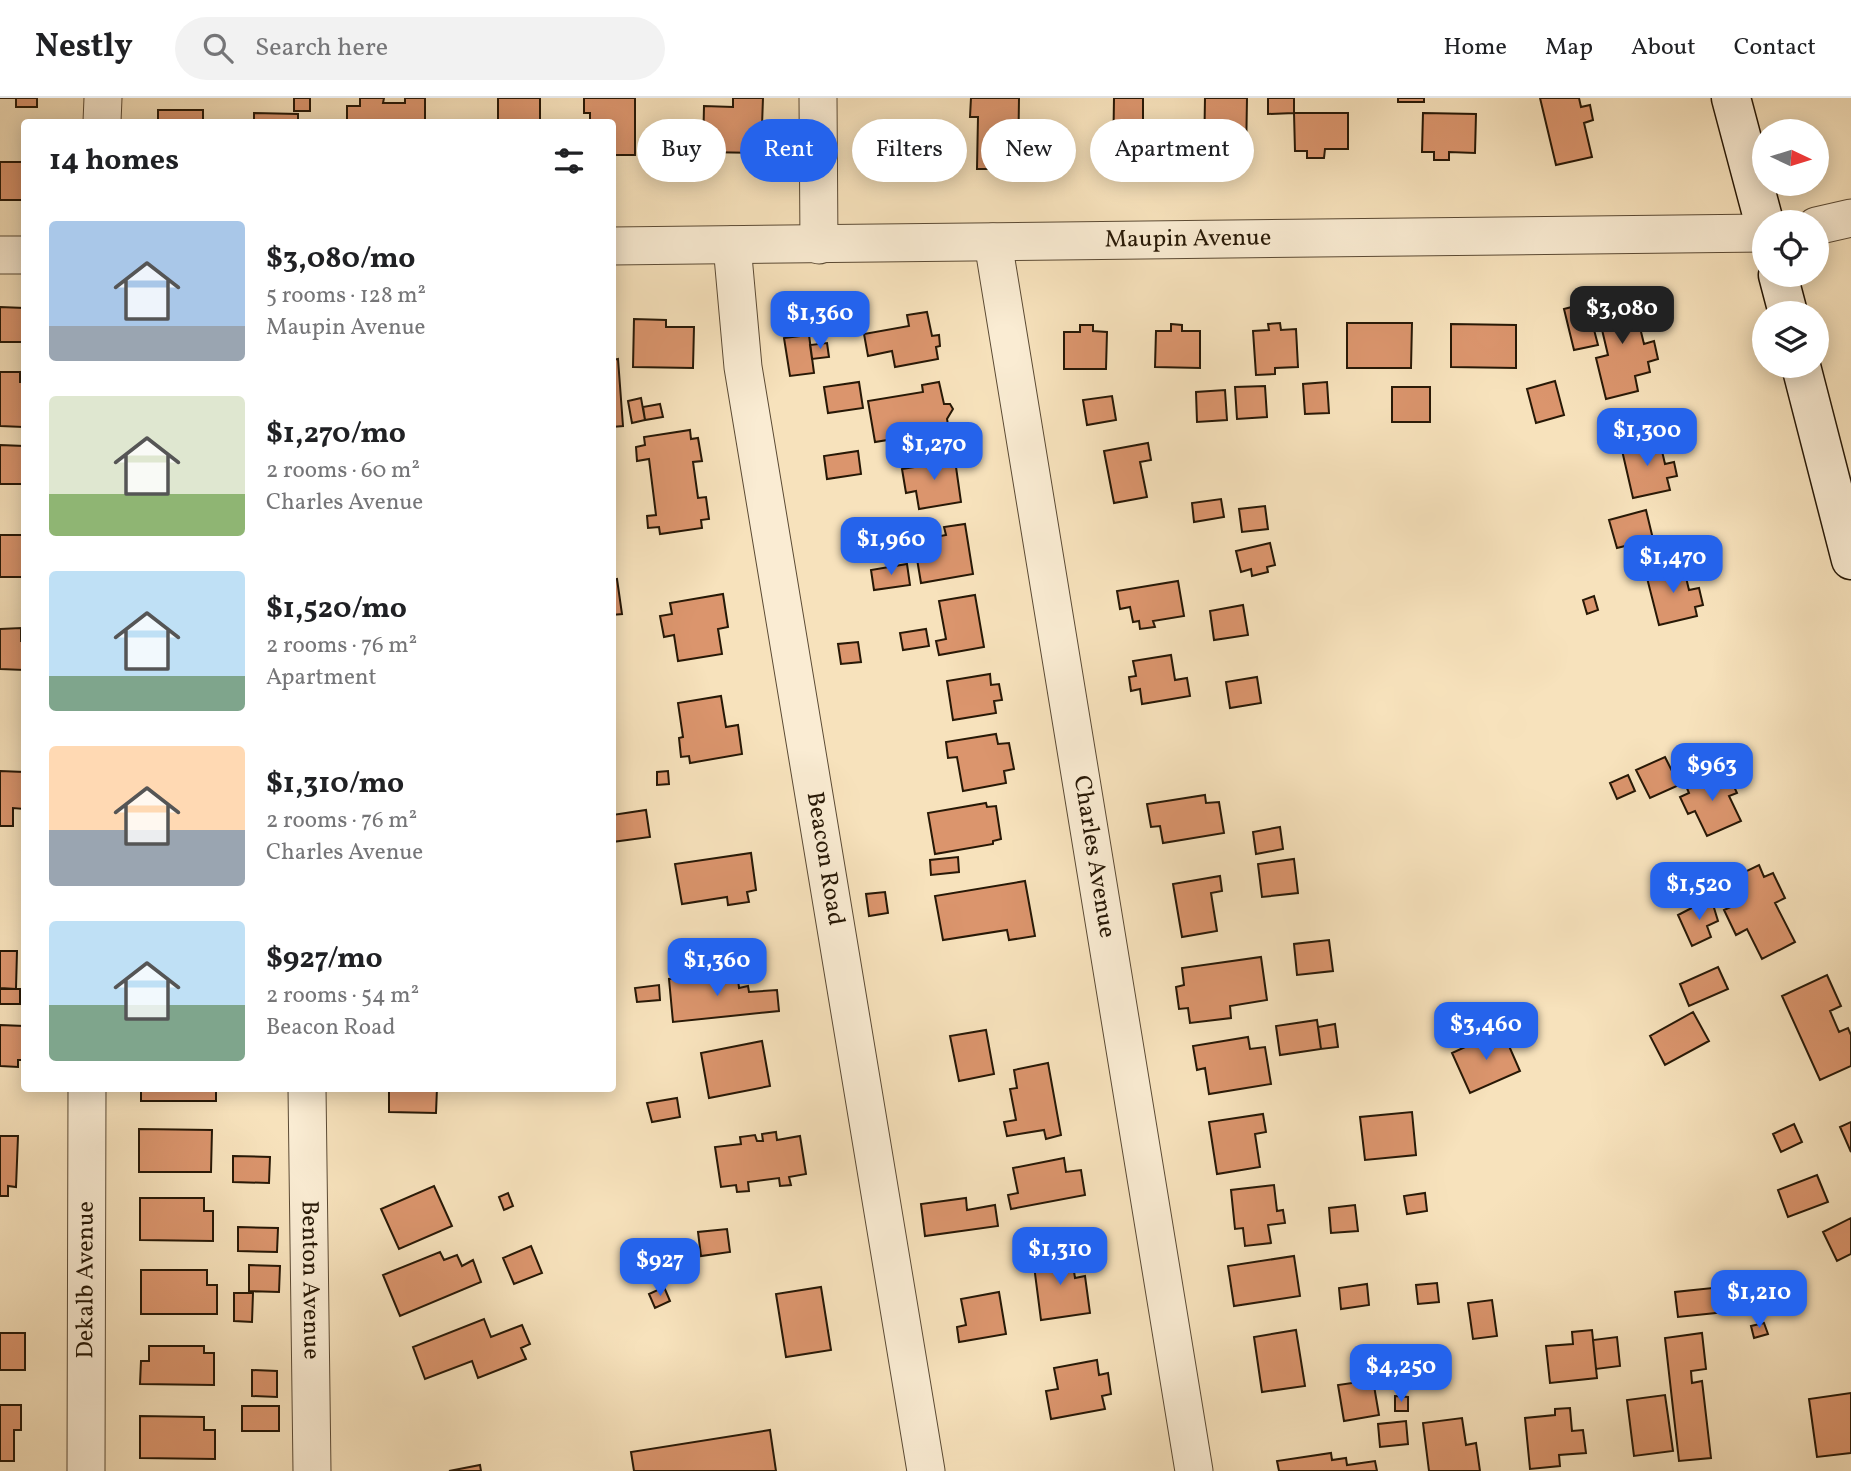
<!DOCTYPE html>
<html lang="en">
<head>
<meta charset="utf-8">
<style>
	:root { --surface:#fff; --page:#f2f2f2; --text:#202124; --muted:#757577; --line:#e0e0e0; --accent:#2563eb }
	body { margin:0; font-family:Vollkorn,serif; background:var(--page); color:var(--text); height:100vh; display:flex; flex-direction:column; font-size:26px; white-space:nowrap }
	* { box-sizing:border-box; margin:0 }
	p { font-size:23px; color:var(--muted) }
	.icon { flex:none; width:38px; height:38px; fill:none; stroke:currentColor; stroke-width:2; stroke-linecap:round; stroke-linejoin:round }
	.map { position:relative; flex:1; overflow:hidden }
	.details { position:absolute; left:21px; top:21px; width:595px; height:973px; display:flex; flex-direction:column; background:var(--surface); border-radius:7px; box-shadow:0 4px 18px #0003 }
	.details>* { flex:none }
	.top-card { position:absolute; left:637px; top:21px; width:665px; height:63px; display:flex; gap:14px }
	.needle { width:46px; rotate:94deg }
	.tools { position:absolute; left:1752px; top:21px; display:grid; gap:14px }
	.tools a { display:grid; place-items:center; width:77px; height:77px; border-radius:50%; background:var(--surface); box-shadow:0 4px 18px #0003; font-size:35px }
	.price { position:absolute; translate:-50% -60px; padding:0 16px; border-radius:14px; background:var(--accent); color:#fff; font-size:23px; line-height:46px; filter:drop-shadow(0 2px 4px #0008) }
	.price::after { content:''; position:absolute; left:50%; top:42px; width:21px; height:16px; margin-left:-10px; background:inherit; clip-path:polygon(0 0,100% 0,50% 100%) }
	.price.selected { background:#222; color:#fff }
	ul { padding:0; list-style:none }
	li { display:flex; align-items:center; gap:21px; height:175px; padding:0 28px }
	li span { display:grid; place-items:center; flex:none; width:196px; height:140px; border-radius:7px; color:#555 }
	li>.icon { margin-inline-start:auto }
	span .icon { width:84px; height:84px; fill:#fffc; stroke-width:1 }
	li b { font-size:30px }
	h2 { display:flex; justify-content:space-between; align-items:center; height:84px; padding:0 28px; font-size:30px }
	.pill { padding:0 24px; border-radius:32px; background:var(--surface); box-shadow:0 4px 18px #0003; font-size:24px; line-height:63px }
	.pill.selected { background:var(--accent); color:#fff }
	header { display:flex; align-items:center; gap:42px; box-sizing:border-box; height:98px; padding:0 35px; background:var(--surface); border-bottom:2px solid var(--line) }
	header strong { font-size:33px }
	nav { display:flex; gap:38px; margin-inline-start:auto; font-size:24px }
	.search { width:490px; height:63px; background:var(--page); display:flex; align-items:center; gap:18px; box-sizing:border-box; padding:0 24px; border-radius:38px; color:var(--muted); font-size:26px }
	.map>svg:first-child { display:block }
	.building { fill:#db956d; stroke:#271806; stroke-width:2 }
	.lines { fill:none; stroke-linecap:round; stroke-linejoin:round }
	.street-casing { stroke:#5b4a34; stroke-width:39 }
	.secondary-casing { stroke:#271806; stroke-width:41 }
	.street { stroke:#faecd3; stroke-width:37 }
	.secondary { stroke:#faecd3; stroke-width:38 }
	.labels { text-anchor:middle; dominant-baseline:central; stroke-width:5; stroke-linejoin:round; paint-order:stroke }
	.street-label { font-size:24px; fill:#271806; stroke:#faecd3 }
</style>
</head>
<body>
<header>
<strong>Nestly</strong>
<div class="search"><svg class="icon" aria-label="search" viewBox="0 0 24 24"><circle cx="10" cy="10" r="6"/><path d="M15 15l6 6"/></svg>Search here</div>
<nav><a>Home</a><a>Map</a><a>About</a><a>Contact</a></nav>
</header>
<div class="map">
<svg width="1851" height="1373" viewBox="0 0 1851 1373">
	<rect width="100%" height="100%" fill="#f7e2bc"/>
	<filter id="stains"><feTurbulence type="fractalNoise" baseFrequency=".00286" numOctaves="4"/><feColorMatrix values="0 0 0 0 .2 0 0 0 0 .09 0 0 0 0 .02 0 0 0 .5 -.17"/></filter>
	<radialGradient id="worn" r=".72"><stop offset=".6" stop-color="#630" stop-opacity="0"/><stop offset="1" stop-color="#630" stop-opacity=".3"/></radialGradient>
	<!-- building -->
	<path class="building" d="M0 0H37V9H16V0Z
		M294 0H310V13H294Z
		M360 0H384L383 5H405V0H425V24H347V8H360Z
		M498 0H540V24H498Z
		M584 0H635V57H612V24H590V15H584Z
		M733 0H763L761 55 703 54 704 8 733 9Z
		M971 0H1019L1018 71H977L978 19H970Z
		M1114 0H1143V28H1158V65H1113Z
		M1205 0H1247L1246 60H1204Z
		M1268 0H1294V15L1268 16Z
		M1398 0H1424V4H1398Z
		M1540 0H1579L1581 9 1590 7 1593 22 1584 25 1592 59 1556 67Z
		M158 12H203V24H158Z
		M254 15 298 16V24H254Z
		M1294 15H1348V51H1325L1324 60H1307V53H1295Z
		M1423 15 1476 16 1475 55 1449 54V62H1434V54H1422Z
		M0 64H24V102H0Z
		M1631 193 1644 246 1654 243 1658 261 1648 264 1650 274 1635 278 1638 293 1606 301 1596 260 1608 257 1595 202Z
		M1587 205 1598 247 1574 252 1564 211Z
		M0 209 24 210V244H0Z
		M927 214 932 238 939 237 940 248 936 249 938 261 895 269 892 253 868 258 864 236 909 228 907 217Z
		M634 221 666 222V229H694L693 270 633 269Z
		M1280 225 1281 232 1296 231 1298 269 1275 270V276L1256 277 1253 233 1269 232 1268 226Z
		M1347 225H1412L1411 270H1347Z
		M1171 226 1182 227V233H1200V270L1155 269 1156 233H1171Z
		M1451 226 1516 227V270L1451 269Z
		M1080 227H1093V233L1107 234 1106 271H1064V234H1080Z
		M809 237 814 275 790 278 784 240Z
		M827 245 829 259 812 261 810 247Z
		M618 261 623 328 612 329V262Z
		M0 274H20V284H24L23 329 0 328Z
		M1555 283 1564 317 1536 325 1527 291Z
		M859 284 863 310 828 315 824 289Z
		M939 284 944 306H950L953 311 947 321 949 332 875 344 868 303 923 294 922 287Z
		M1327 284 1329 315 1305 316 1303 286Z
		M1265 288 1267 319 1237 321 1235 289Z
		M1392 289H1430V324H1392Z
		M1225 292 1227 322 1197 324 1196 294Z
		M1112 298 1116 322 1087 327 1083 302Z
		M641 300 645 322 632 325 628 303Z
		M660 306 663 319 645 322 643 309Z
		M690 332 691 341 698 340 702 363 693 364 698 400 706 399 709 421 701 422 702 430 660 436 659 429 648 430 647 418 656 417 649 361 637 363 636 349 645 347 644 339Z
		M1659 340 1665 366 1674 364 1677 378 1667 380 1670 392 1633 400 1621 348Z
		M1148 345 1151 362 1140 364 1147 399 1114 405 1104 353Z
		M0 347 24 348V386H0Z
		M858 353 861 376 827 381 824 358Z
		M954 355 961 404 919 411 916 393 906 395 902 371 934 366 933 358Z
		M1221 401 1224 419 1194 424 1192 405Z
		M1265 408 1268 431 1242 434 1239 411Z
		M1646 412 1653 441 1617 450 1609 422Z
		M965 426 973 476 921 485 914 443 946 437 944 429Z
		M0 437H24V479H0Z
		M1270 445 1275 467 1267 469 1268 474 1252 478 1251 471 1241 474 1236 453Z
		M907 466 910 487 874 492 871 472Z
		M1683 467 1689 492 1699 490 1703 507 1695 509 1697 518 1659 527 1646 476Z
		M617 481 622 516 612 517V482Z
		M1178 483 1184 518 1153 523 1155 529 1140 531 1139 523 1133 524 1130 509 1120 511 1117 493Z
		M723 496 728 529 718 531 722 556 678 563 674 537 664 539 660 518 672 516 670 505Z
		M975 497 984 549 939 557 936 543 946 541 939 503Z
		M1594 498 1598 512 1587 516 1583 502Z
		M1243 507 1248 537 1214 542 1210 513Z
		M21 530V543H24V572L0 571V531Z
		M926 531 929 548 903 552 900 535Z
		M858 544 861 564 841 566 838 546Z
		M1171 557 1175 582 1187 580 1190 598 1142 606 1140 591 1131 593 1129 579 1136 578 1133 563Z
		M990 576 991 587 999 586 1002 602 994 603 996 615 953 622 947 583Z
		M1257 579 1261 605 1230 610 1226 584Z
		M721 598 726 629 738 627 742 656 690 665 689 658 681 659 679 640 683 639 678 605Z
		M996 636 998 646 1009 645 1014 671 1004 673 1006 685 963 693 957 659 948 660 946 644Z
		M1665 659 1679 687 1650 700 1636 672Z
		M0 673 24 674V711L13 710V728H0Z
		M668 673 669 686 657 687V674Z
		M1718 673 1723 685 1731 682 1737 695 1729 698 1741 723 1707 738 1695 713 1688 716 1680 699 1689 695 1686 688Z
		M1628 677 1635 693 1617 701 1610 685Z
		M1205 697 1206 705 1219 704 1224 735 1163 745 1160 728 1151 729 1147 706Z
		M986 705 987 709 996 708 1001 741 993 743V746L935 756 928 715Z
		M646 712 650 739 612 744V717Z
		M1280 729 1283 751 1256 756 1253 734Z
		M751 755 756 792 747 794 749 804 728 807 727 799 682 806 675 766Z
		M958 759 959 774 931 777 930 762Z
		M1294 761 1298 795 1262 799 1258 766Z
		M1759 767 1764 779 1773 775 1785 800 1775 805 1795 844 1762 861 1747 831 1736 837 1724 812 1733 808 1722 785Z
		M1220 778 1222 793 1211 795 1217 833 1182 839 1173 786Z
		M1025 783 1035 838 1009 842 1007 832 943 842 935 798Z
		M885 794 888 815 869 818 866 796Z
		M1711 800 1718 823 1707 828 1711 839 1692 848 1678 817Z
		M1329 842 1333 873 1297 877 1294 846Z
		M0 853H17L16 891 0 890Z
		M1261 859 1267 902 1230 908 1231 920 1190 925 1188 910 1179 911 1176 889 1184 887 1182 870Z
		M1718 869 1728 891 1689 908 1680 886Z
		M737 873 739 890 748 888 749 894 777 892 779 913 673 924 669 881Z
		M1827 877 1841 908 1830 913 1839 934 1848 930 1851 937V968L1820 982 1782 898Z
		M659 887 660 902 637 904 635 890Z
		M0 891H20V906H0Z
		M1693 914 1709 943 1665 967 1650 938Z
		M1317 922 1321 951 1280 957 1276 928Z
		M1335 926 1338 949 1321 951 1318 929Z
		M0 927 24 928V962H18V969L0 968Z
		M986 932 994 976 959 983 950 938Z
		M1502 932 1520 973 1470 995 1452 955Z
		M1248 939 1250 951 1265 949 1271 986 1209 996 1205 970 1197 972 1193 948Z
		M762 943 770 988 709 1000 701 955Z
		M1048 965 1061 1037 1046 1041 1044 1032 1007 1038 1004 1024 1016 1022 1010 991 1017 990 1014 972Z
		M141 990H216V1003H141Z
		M389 990H437L436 1015 389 1014Z
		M677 1000 680 1019 652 1024 647 1005Z
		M1412 1014 1416 1057 1365 1062 1360 1019Z
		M1263 1016 1266 1034 1255 1036 1260 1069 1217 1076 1209 1024Z
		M1851 1024V1054L1840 1029Z
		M1794 1026 1802 1044 1781 1054 1773 1036Z
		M139 1031 212 1032 211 1074H139Z
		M776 1034 777 1042 800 1038 806 1076 789 1079 791 1087 780 1088 779 1080 748 1084 749 1093 737 1094 736 1087 721 1089 715 1049 741 1046 740 1039 755 1037 757 1043H763L762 1036Z
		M0 1038H18L16 1089 8 1088V1098H0Z
		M233 1058 270 1059 269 1085 233 1084Z
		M1064 1060 1066 1074 1081 1072 1085 1097 1011 1111 1008 1097 1018 1095 1013 1070Z
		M1817 1077 1828 1104 1788 1119 1778 1092Z
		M1274 1087 1277 1113 1283 1112 1285 1125 1268 1127 1271 1145 1245 1148 1243 1130 1235 1131 1231 1092Z
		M434 1088 452 1128 399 1151 381 1111Z
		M508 1095 513 1108 504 1112 499 1099Z
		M1425 1095 1427 1113 1407 1116 1404 1098Z
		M140 1100H204V1113H213V1143L140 1142Z
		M966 1100 967 1112 995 1107 998 1128 925 1138 921 1106Z
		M1355 1107 1358 1133 1331 1135 1329 1110Z
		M1851 1120V1156L1837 1163 1823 1134Z
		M238 1129 278 1130 277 1154 238 1153Z
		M727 1131 730 1154 701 1158 698 1134Z
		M531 1148 542 1175 514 1186 503 1160Z
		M440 1154 444 1162 457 1157 462 1168 473 1162 481 1184 400 1218 383 1177Z
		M1071 1154 1075 1180 1085 1178 1090 1215 1041 1222 1033 1160Z
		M1294 1158 1300 1198 1234 1208 1228 1168Z
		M249 1167 280 1168 279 1194 249 1193Z
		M141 1172H207V1187H217V1216H141Z
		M1437 1185 1439 1204 1418 1206 1416 1187Z
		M1367 1186 1369 1207 1341 1211 1339 1190Z
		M664 1189 670 1203 655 1210 649 1196Z
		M821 1189 831 1252 786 1259 776 1196Z
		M1722 1189 1725 1214 1678 1219 1675 1194Z
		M999 1194 1006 1236 959 1244 957 1229 966 1227 961 1201Z
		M234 1195H253L252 1224 234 1223Z
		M1492 1202 1497 1238 1473 1241 1468 1205Z
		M484 1221 491 1239 522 1227 530 1246 521 1250 526 1261 478 1280 472 1263 425 1281 413 1249Z
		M1764 1225 1768 1236 1754 1240 1751 1228Z
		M1296 1232 1305 1288 1262 1294 1254 1239Z
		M1592 1232 1597 1280 1550 1285 1546 1248 1573 1246 1572 1234Z
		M0 1235H25V1272H0Z
		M1702 1235 1706 1271 1691 1273 1692 1285 1702 1283 1711 1360 1679 1363 1665 1240Z
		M1617 1239 1620 1268 1596 1271 1593 1242Z
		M149 1248H204V1255H214V1287L140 1286 141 1263H149Z
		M1097 1262 1099 1277 1108 1275 1111 1296 1102 1298 1105 1311 1051 1321 1046 1293 1058 1291 1054 1270Z
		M252 1272 277 1273V1299L252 1298Z
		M1373 1282 1379 1317 1344 1323 1338 1287Z
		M1851 1295V1355L1817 1359 1809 1301Z
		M1665 1297 1673 1353 1634 1358 1627 1302Z
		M1395 1298 1408 1299V1313H1395Z
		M0 1307H21V1332H14V1363H0Z
		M242 1308H279V1333H242Z
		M1570 1310 1572 1333 1583 1332 1586 1355 1559 1357 1560 1368 1530 1371 1525 1320 1555 1317V1311Z
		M140 1318 204 1319V1332H215V1361L140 1360Z
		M1462 1320 1466 1347 1476 1345 1480 1373H1429L1423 1325Z
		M1406 1323 1408 1346 1380 1349 1378 1326Z
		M770 1332 776 1373H634L631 1354Z
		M1331 1355 1332 1362 1346 1360 1347 1367 1375 1363 1377 1373H1279L1277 1363Z
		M480 1367 481 1373H449Z"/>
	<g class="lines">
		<!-- street casing -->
		<g class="street-casing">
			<g id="street">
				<path d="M818 0 819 147"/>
				<path d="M102 24 103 0"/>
				<path d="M1816 128 1851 120"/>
				<path id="s1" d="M993 144 1194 1373"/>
				<path id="s2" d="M732 147 743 269 926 1373"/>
				<path id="s3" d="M612 148 1764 135"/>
				<path d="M0 157H24"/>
				<path id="s4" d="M307 990 312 1373"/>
				<path id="s5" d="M86 1373 87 990"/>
			</g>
		</g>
		<!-- secondary casing -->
		<g class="secondary-casing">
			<path id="secondary" d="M1731 0 1764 124
				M1778 177 1788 215
				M1801 268 1851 462"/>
		</g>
		<!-- street -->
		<use href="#street" class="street"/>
		<!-- secondary -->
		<use href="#secondary" class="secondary"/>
	</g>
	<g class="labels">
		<!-- street labels -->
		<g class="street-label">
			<text stroke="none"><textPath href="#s3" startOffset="576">Maupin Avenue</textPath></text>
			<text stroke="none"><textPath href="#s1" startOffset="623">Charles Avenue</textPath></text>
			<text stroke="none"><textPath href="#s2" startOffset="621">Beacon Road</textPath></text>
			<text stroke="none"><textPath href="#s5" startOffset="191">Dekalb Avenue</textPath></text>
			<text stroke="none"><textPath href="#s4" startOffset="192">Benton Avenue</textPath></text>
		</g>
	</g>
	<rect width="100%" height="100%" filter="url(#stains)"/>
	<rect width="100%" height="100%" fill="url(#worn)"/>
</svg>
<div class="tools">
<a><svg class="needle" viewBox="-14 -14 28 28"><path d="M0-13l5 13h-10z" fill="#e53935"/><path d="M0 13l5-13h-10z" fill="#757577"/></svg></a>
<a><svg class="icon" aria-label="locate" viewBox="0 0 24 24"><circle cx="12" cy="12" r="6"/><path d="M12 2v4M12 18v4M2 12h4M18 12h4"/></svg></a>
<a><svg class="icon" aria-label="layers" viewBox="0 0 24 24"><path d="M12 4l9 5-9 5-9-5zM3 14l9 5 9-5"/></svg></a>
</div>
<b class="price selected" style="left:1622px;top:248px">$3,080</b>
<b class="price" style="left:820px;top:253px">$1,360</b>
<b class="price" style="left:1647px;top:370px">$1,300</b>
<b class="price" style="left:934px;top:384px">$1,270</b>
<b class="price" style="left:891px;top:479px">$1,960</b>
<b class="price" style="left:1673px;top:497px">$1,470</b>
<b class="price" style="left:1712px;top:705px">$963</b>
<b class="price" style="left:1699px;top:824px">$1,520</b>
<b class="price" style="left:717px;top:900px">$1,360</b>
<b class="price" style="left:1486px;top:964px">$3,460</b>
<b class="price" style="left:1060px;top:1189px">$1,310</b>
<b class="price" style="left:660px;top:1200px">$927</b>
<b class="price" style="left:1759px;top:1232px">$1,210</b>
<b class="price" style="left:1401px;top:1306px">$4,250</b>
<div class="top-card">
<a class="pill">Buy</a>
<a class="pill selected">Rent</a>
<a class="pill">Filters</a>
<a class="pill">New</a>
<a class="pill">Apartment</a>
</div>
<section class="details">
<h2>14 homes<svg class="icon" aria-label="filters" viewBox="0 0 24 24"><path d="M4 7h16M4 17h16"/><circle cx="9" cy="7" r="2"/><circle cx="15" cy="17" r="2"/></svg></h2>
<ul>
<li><span style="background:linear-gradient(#a9c7e8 75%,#9aa5b1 0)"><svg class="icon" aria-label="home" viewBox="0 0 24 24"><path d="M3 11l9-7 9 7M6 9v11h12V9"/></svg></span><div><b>$3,080/mo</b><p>5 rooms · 128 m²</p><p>Maupin Avenue</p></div></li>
<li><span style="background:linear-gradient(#dfe7d0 70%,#8fb573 0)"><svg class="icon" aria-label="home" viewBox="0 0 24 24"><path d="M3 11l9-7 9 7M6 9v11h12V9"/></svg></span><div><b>$1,270/mo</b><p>2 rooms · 60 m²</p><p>Charles Avenue</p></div></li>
<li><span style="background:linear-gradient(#bfe0f5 75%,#7fa58c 0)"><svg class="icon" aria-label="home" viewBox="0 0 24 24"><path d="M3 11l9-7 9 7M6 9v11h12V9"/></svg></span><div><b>$1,520/mo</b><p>2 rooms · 76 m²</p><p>Apartment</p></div></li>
<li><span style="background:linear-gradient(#ffd9b3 60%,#9aa5b1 0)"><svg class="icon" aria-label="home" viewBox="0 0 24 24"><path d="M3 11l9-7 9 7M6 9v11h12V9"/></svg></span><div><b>$1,310/mo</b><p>2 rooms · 76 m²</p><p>Charles Avenue</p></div></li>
<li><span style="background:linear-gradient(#bfe0f5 60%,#7fa58c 0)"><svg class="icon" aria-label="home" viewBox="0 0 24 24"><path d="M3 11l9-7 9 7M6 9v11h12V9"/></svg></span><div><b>$927/mo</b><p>2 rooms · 54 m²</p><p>Beacon Road</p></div></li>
</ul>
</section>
</div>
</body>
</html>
